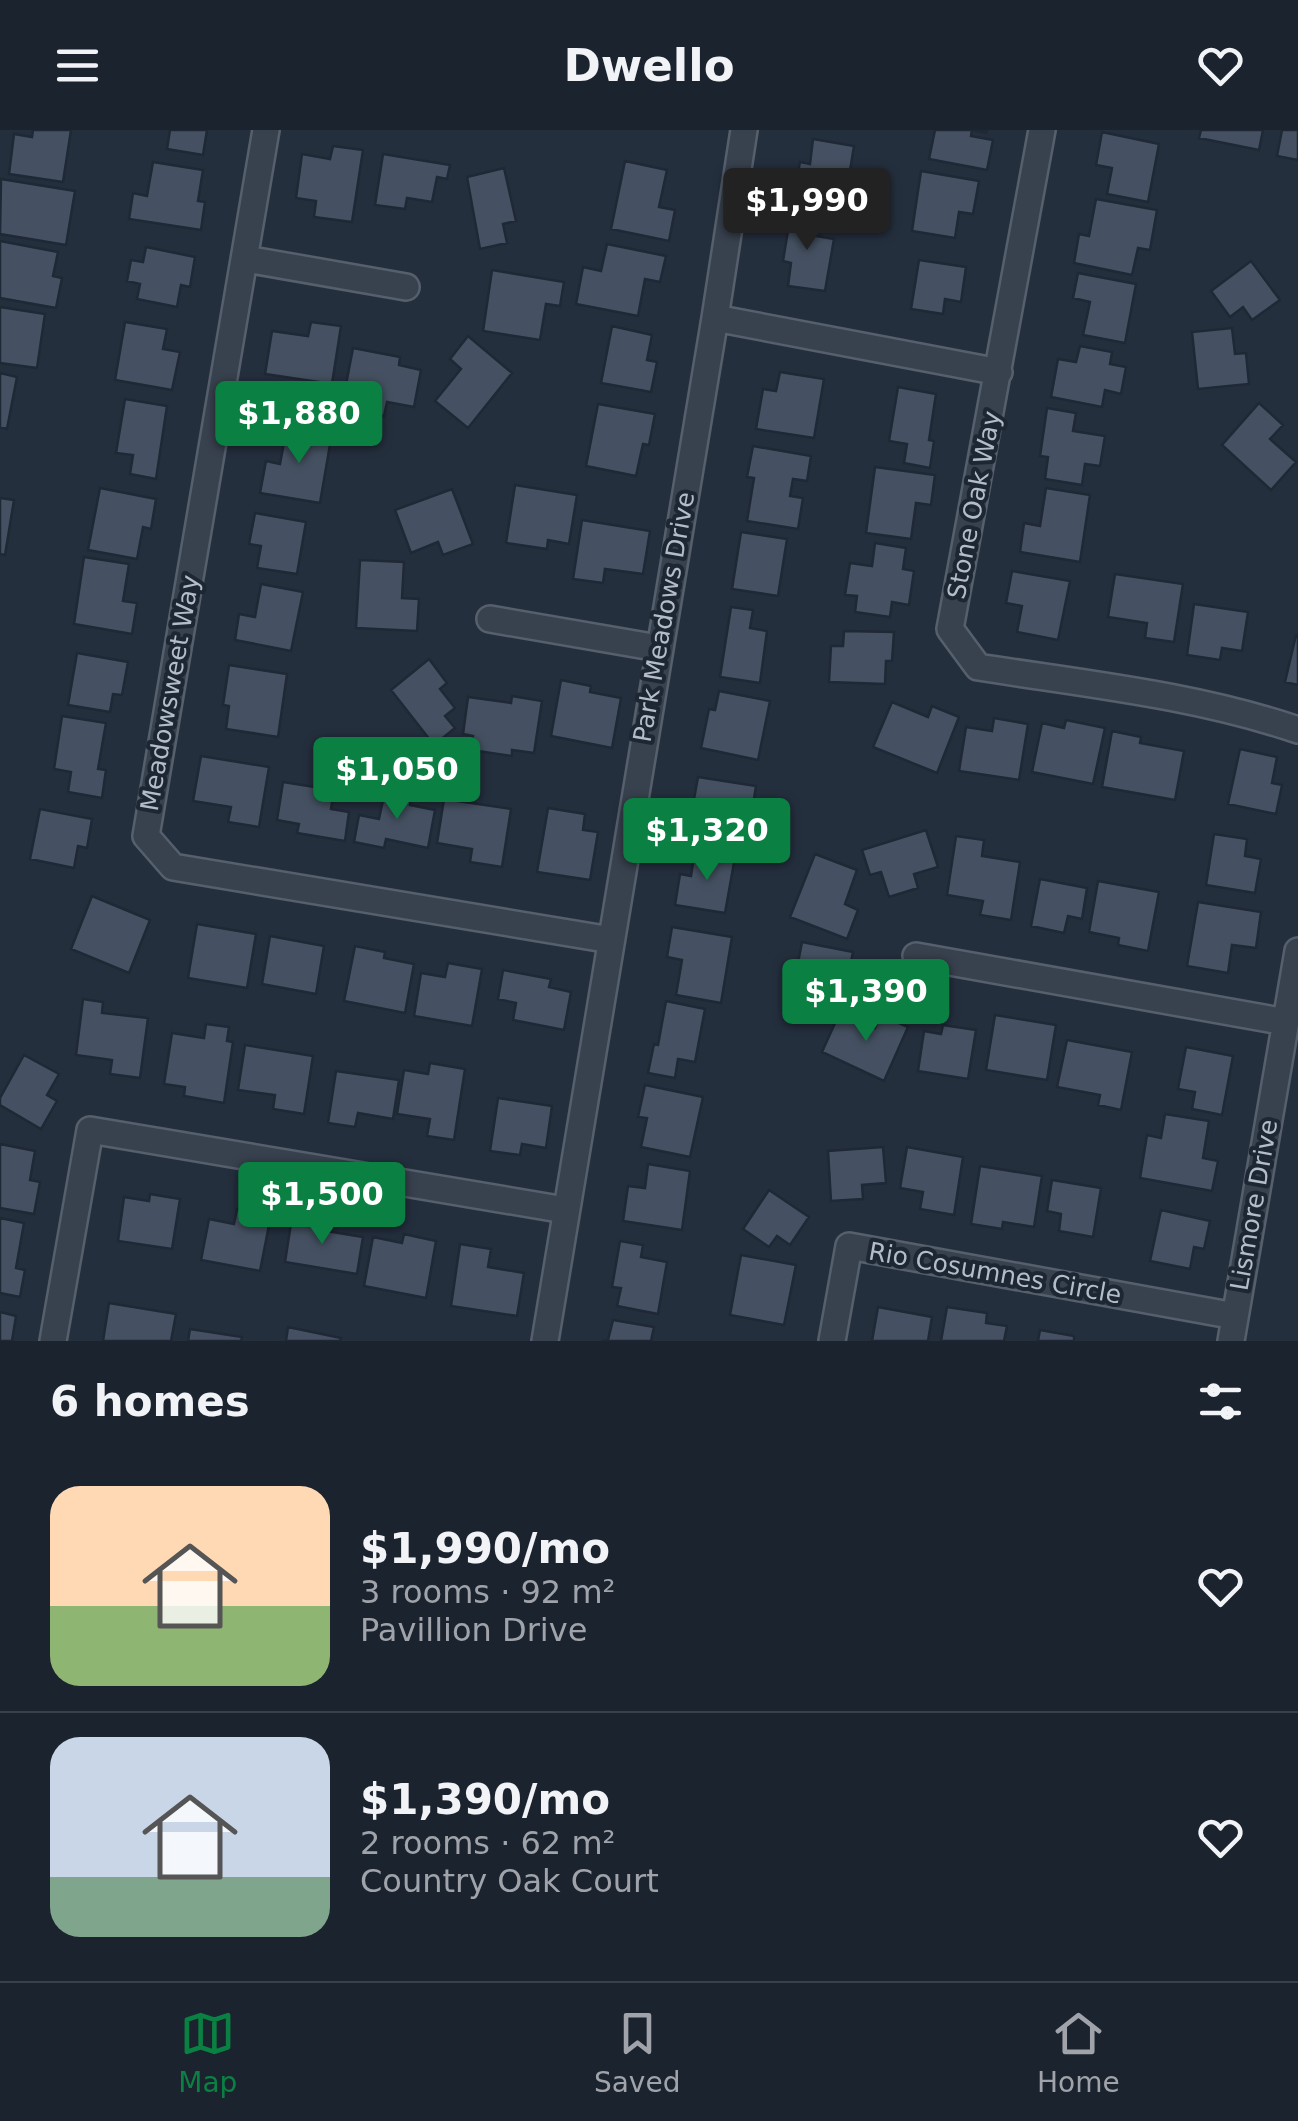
<!DOCTYPE html>
<html lang="en">
<head>
<meta charset="utf-8">
<style>
	:root { --surface:#1b232e; --page:#282f3a; --text:#f1f3f6; --muted:#a0a4aa; --line:#39404a; --accent:#0b8043 }
	body { margin:0; font-family:"DejaVu Sans",sans-serif; background:var(--page); color:var(--text); height:100vh; display:flex; flex-direction:column; font-size:38px; white-space:nowrap }
	* { box-sizing:border-box; margin:0 }
	p { font-size:32px; color:var(--muted) }
	.icon { flex:none; width:55px; height:55px; fill:none; stroke:currentColor; stroke-width:2; stroke-linecap:round; stroke-linejoin:round }
	.map { position:relative; height:1211px; overflow:hidden }
	.sheet { display:flex; flex-direction:column; background:var(--surface); flex:1 }
	.sheet>* { flex:none }
	.price { position:absolute; translate:-50% -85px; padding:0 22px; border-radius:10px; background:var(--accent); color:#fff; font-size:32px; line-height:65px; filter:drop-shadow(0 2px 5px #0008) }
	.price::after { content:''; position:absolute; left:50%; top:60px; width:30px; height:22px; margin-left:-15px; background:inherit; clip-path:polygon(0 0,100% 0,50% 100%) }
	.price.selected { background:#222; color:#fff }
	ul { padding:0; list-style:none }
	li { display:flex; align-items:center; gap:30px; height:250px; padding:0 50px }
	li+li { border-top:2px solid var(--line) }
	li span { display:grid; place-items:center; flex:none; width:280px; height:200px; border-radius:30px; color:#555 }
	li>.icon { margin-inline-start:auto }
	span .icon { width:120px; height:120px; fill:#fffc; stroke-width:1 }
	li b { font-size:42px }
	h2 { display:flex; justify-content:space-between; align-items:center; height:120px; padding:0 50px; font-size:42px }
	header { display:flex; justify-content:space-between; align-items:center; height:130px; padding:0 50px; background:var(--surface); font-size:45px; font-weight:700 }
	.menu { display:flex; justify-content:space-around; align-items:center; height:140px; border-top:2px solid var(--line); background:var(--surface); font-size:28px; color:var(--muted) }
	.menu a { display:grid; justify-items:center; gap:5px }
	.menu .selected { color:var(--accent) }
	.map>svg:first-child { display:block }
	.building { fill:#455162; stroke:#1f2835; stroke-width:2.5 }
	.lines { fill:none; stroke-linecap:round; stroke-linejoin:round }
	.street-casing { stroke:#565f6c; stroke-width:30 }
	.street { stroke:#38414e; stroke-width:25 }
	.labels { text-anchor:middle; dominant-baseline:central; stroke-width:8; stroke-linejoin:round; paint-order:stroke }
	.street-label { font-size:25px; fill:#b4bcc9; stroke:#1d2633 }
</style>
</head>
<body>
<header><svg class="icon" aria-label="menu" viewBox="0 0 24 24"><path d="M4 6h16M4 12h16M4 18h16"/></svg>Dwello<svg class="icon" aria-label="heart" viewBox="0 0 24 24"><path d="M12 20l-8-8c-3-5 5-10 8-4 3-6 11-1 8 4z"/></svg></header>
<div class="map">
<svg width="1298" height="1211" viewBox="0 0 1298 1211">
	<rect width="100%" height="100%" fill="#242f3e"/>
	<!-- building -->
	<path class="building" d="M33 0H71L63 52 9 44 14 4 32 7Z
		M170 0H207L203 25 167 19Z
		M935 0H987L986 3 972 0 971 6 993 10 987 40 929 29Z
		M1201 0H1263L1259 20 1199 8Z
		M1282 0H1298V30L1277 26Z
		M1102 2 1159 14 1148 72 1107 64 1112 38 1096 35Z
		M813 9 854 16 845 72 794 64 800 32 810 34Z
		M333 16 363 20 352 92 314 87 316 71 296 68 302 24 330 29Z
		M383 24 450 35 447 49 437 47 432 72 407 68 405 79 375 75Z
		M625 31 667 40 659 77 675 80 669 111 611 99Z
		M153 32 203 40 198 71 205 72 201 100 129 89 133 63 147 66Z
		M504 38 516 91 503 94 507 113 480 119 467 47Z
		M921 41 979 51 973 84 959 82 955 108 912 101Z
		M1 49 75 61 66 115 0 104Z
		M1096 69 1157 80 1150 120 1138 118 1132 145 1074 133 1079 104 1089 106Z
		M791 82 819 87 816 106 834 109 825 161 788 156 791 133 783 131Z
		M0 111 58 122 53 146 62 148 56 178 0 168Z
		M607 114 666 126 660 152 645 149 638 186 576 174 583 137 601 141Z
		M146 117 195 127 190 157 181 155 177 177 137 169 140 154 127 151 131 130 143 132Z
		M919 130 966 137 961 172 945 169 943 184 911 179Z
		M1251 131 1280 170 1252 190 1243 177 1230 187 1211 161Z
		M492 140 564 152 560 176 546 174 540 210 483 201Z
		M1078 143 1136 154 1125 213 1083 205 1090 172 1073 168Z
		M0 177 45 184 37 238 0 233Z
		M125 192 167 199 163 219 180 222 172 260 115 250Z
		M311 192 341 196 332 254 265 244 272 201 308 206Z
		M612 196 652 205 647 230 657 232 651 262 601 253Z
		M1232 198 1235 224 1246 223 1249 254 1198 259 1192 202Z
		M468 206 512 243 468 298 435 271 461 239 450 229Z
		M1080 216 1112 222 1110 234 1126 237 1121 264 1105 260 1102 277 1051 267 1058 229 1076 232Z
		M353 218 400 227 399 235 421 240 414 277 387 272 384 286 356 281 359 268 344 265Z
		M780 242 824 249 814 308 756 299 763 259 776 261Z
		M0 243 17 247 7 299 0 297Z
		M898 257 936 264 929 310 934 311 930 338 904 333 907 314 889 311Z
		M125 269 167 276 156 349 130 344 133 325 116 323Z
		M1259 273 1283 295 1270 309 1296 332 1271 360 1222 315Z
		M598 274 655 284 649 315 643 314 636 346 586 336Z
		M1047 278 1076 283 1073 301 1105 306 1100 336 1085 334 1082 355 1045 349 1048 327 1040 326Z
		M287 296 332 303 320 373 260 363 266 331 280 334Z
		M753 316 811 326 807 351 793 349 790 366 803 368 798 399 747 391 754 348 747 347Z
		M875 337 935 345 931 375 916 373 911 409 866 403Z
		M515 355 577 365 569 414 548 410 547 419 506 413Z
		M100 358 156 369 151 399 143 397 137 429 88 420Z
		M1046 358 1090 365 1080 432 1020 422 1024 393 1040 396Z
		M452 359 473 414 443 425 438 412 411 423 395 380Z
		M0 368 14 370 5 425 0 424Z
		M255 383 306 392 297 444 257 438 261 416 249 414Z
		M582 390 650 401 643 444 605 439 603 453 573 449Z
		M741 402 787 409 778 466 732 459Z
		M875 413 906 418 903 439 914 441 909 475 892 472 890 487 855 482 857 466 845 465 850 433 872 436Z
		M84 427 129 434 123 471 137 473 132 504 74 494Z
		M360 430 404 432 402 468 419 469 417 501 356 498Z
		M1012 441 1070 451 1058 510 1017 502 1022 476 1006 473Z
		M1115 444 1183 454 1174 512 1145 508 1147 493 1108 487Z
		M261 454 303 462 291 521 235 510 239 484 255 487Z
		M1194 474 1248 482 1242 521 1222 518 1220 530 1187 525Z
		M731 477 753 480 750 498 767 501 760 553 720 547Z
		M844 501 894 502 892 531H886L885 554 829 552 831 516H843Z
		M1296 505H1298V555L1285 552Z
		M77 523 128 532 122 565 113 564 110 582 68 575Z
		M429 529 447 553 440 559 455 578 445 586 455 598 434 615 391 560Z
		M229 535 287 544 278 607 226 599 229 576 223 575Z
		M561 550 591 556 590 562 621 568 612 618 551 606Z
		M719 561 770 571 758 630 701 618 709 579 715 580Z
		M512 566 542 571 534 623 512 620V626L471 620 473 606 463 604 468 567 511 573Z
		M892 572 928 587 932 576 959 587 937 643 873 617Z
		M62 586 106 593 98 639 106 640 102 668 68 662 71 642 54 639Z
		M994 588 1028 594 1019 650 959 641 966 597 992 601Z
		M1066 590 1105 598 1093 654 1032 642 1042 593 1064 598Z
		M1112 601 1141 607 1140 613 1184 621 1175 670 1102 657Z
		M1240 619 1277 627 1272 653 1282 655 1276 684 1228 674Z
		M201 626 269 637 259 697 228 692 231 677 193 671Z
		M698 647 756 656 747 715 704 708 708 683 692 680Z
		M283 652 334 660 331 679 349 682 345 711 297 703 299 694 277 690Z
		M386 656 412 661 410 675 435 680 428 718 386 709 384 718 354 712 359 685 379 689Z
		M444 669 511 679 502 737 470 732 472 719 437 713Z
		M548 678 585 684 583 700 598 702 590 750 537 742Z
		M40 679 92 689 87 718 78 716 74 738 30 729Z
		M926 700 938 737 914 744 918 758 889 767 881 742 870 745 862 720Z
		M1214 704 1247 709 1245 726 1261 729 1255 763 1206 755Z
		M956 706 984 710 982 726 1020 732 1011 790 980 785 983 771 947 765Z
		M695 720 735 727 725 783 675 775 680 744 691 746Z
		M815 724 857 740 845 774 858 780 847 809 790 787Z
		M1040 749 1087 758 1082 789 1068 786 1064 803 1031 796Z
		M1098 751 1159 762 1148 821 1118 815 1119 808 1089 802Z
		M92 766 150 790 129 843 71 819Z
		M1198 772 1261 782 1256 818 1232 815 1228 843 1187 836Z
		M197 794 256 804 247 858 188 848Z
		M672 797 732 807 721 873 676 865 682 830 667 827Z
		M270 806 324 816 316 864 262 854Z
		M802 812 853 822 847 852 836 850 832 872 792 864Z
		M355 816 385 822 384 828 414 834 405 883 344 871Z
		M448 833 482 839 472 896 414 886 421 843 445 847Z
		M503 840 551 849 549 857 571 862 564 900 513 890 516 873 498 869Z
		M83 869 103 872 102 883 148 888 140 948 110 944 112 930 76 925Z
		M666 871 705 879 695 932 678 929 675 948 648 943 654 914 658 915Z
		M840 882 875 898 881 885 908 897 884 951 822 922Z
		M995 885 1056 895 1047 950 986 940Z
		M206 894 229 897 227 911 233 912 224 973 184 966 185 957 164 954 172 903 204 908Z
		M943 895 976 900 968 949 918 941 924 901 941 904Z
		M1067 910 1132 922 1121 980 1098 975 1100 965 1057 957Z
		M245 915 313 926 304 984 273 979 275 965 238 960Z
		M1186 917 1233 926 1222 985 1192 979 1195 962 1178 959Z
		M24 925 59 944 47 965 57 971 41 999 0 975V968Z
		M430 933 465 939 454 1010 427 1006 430 989 397 984 404 940 428 944Z
		M336 941 399 950 393 989 358 983 355 997 328 993Z
		M645 955 703 967 690 1027 641 1017 647 988 638 987Z
		M498 968 552 976 546 1018 522 1014 520 1025 490 1021Z
		M1165 984 1209 991 1203 1028 1218 1031 1212 1061 1140 1048 1147 1005 1161 1008Z
		M0 1014 35 1021 30 1050 40 1052 34 1084 0 1078Z
		M883 1017 886 1053 862 1055 863 1069 831 1071 828 1021Z
		M907 1017 963 1027 954 1085 920 1079 923 1062 900 1058Z
		M648 1034 690 1041 682 1100 623 1091 628 1056 645 1058Z
		M980 1036 1042 1046 1034 1097 1003 1092 1002 1099 971 1094Z
		M1052 1050 1101 1058 1093 1107 1059 1101 1061 1084 1047 1081Z
		M769 1060 809 1087 790 1115 777 1106 769 1117 743 1099Z
		M150 1064 180 1069 172 1119 118 1111 124 1067 149 1071Z
		M237 1079 271 1085 260 1141 201 1130 209 1089 234 1094Z
		M1161 1080 1210 1091 1204 1119 1194 1117 1190 1139 1150 1131Z
		M292 1087 322 1092 320 1100 363 1107 357 1144 285 1132Z
		M0 1088 24 1093 16 1138 25 1140 20 1167 0 1163Z
		M404 1104 436 1111 426 1168 364 1156 373 1107 402 1113Z
		M620 1111 643 1115 641 1127 667 1132 658 1184 617 1176 621 1158 612 1157Z
		M460 1114 491 1119 488 1137 524 1143 517 1186 451 1176Z
		M741 1125 796 1135 784 1195 730 1185Z
		M109 1173 176 1184 171 1211H103Z
		M878 1177 932 1187 928 1211H872Z
		M947 1177 987 1183 986 1193 1007 1196 1004 1211H941Z
		M0 1182 16 1186 12 1211H0Z
		M613 1190 654 1197 651 1211H602L608 1210Z
		M288 1197 341 1208 340 1211H286Z
		M190 1199 242 1207 241 1211H188Z
		M1040 1200 1074 1206V1211H1038Z"/>
	<g class="lines">
		<!-- street casing -->
		<g class="street-casing">
			<path id="street" d="M266 0 146 706 173 737 611 810
				M1042 0 950 499 978 537C1086 554 1195 565 1298 600
				M246 129 406 157
				M715 188 999 242
				M490 489 658 518
				M916 826 1286 892
				M53 1211 90 1000 565 1080
				M545 1211 715 188 744 0
				M832 1211 849 1116 1235 1186
				M1231 1211 1298 821"/>
		</g>
		<!-- street -->
		<use href="#street" class="street"/>
	</g>
	<g class="labels">
		<!-- street labels -->
		<g class="street-label">
			<text transform="translate(974 375) rotate(-79)">Stone Oak Way</text>
			<text transform="translate(664 487) rotate(-80)">Park Meadows Drive</text>
			<text transform="translate(170 563) rotate(-80)">Meadowsweet Way</text>
			<text transform="translate(1254 1075) rotate(-80)">Lismore Drive</text>
			<text transform="translate(995 1143) rotate(10)">Rio Cosumnes Circle</text>
		</g>
	</g>
</svg>
<b class="price selected" style="left:807px;top:123px">$1,990</b>
<b class="price" style="left:299px;top:336px">$1,880</b>
<b class="price" style="left:397px;top:692px">$1,050</b>
<b class="price" style="left:707px;top:753px">$1,320</b>
<b class="price" style="left:866px;top:914px">$1,390</b>
<b class="price" style="left:322px;top:1117px">$1,500</b>
</div>
<section class="sheet">
<h2>6 homes<svg class="icon" aria-label="filters" viewBox="0 0 24 24"><path d="M4 7h16M4 17h16"/><circle cx="9" cy="7" r="2"/><circle cx="15" cy="17" r="2"/></svg></h2>
<ul>
<li><span style="background:linear-gradient(#ffd9b3 60%,#8fb573 0)"><svg class="icon" aria-label="home" viewBox="0 0 24 24"><path d="M3 11l9-7 9 7M6 9v11h12V9"/></svg></span><div><b>$1,990/mo</b><p>3 rooms · 92 m²</p><p>Pavillion Drive</p></div><svg class="icon" aria-label="heart" viewBox="0 0 24 24"><path d="M12 20l-8-8c-3-5 5-10 8-4 3-6 11-1 8 4z"/></svg></li>
<li><span style="background:linear-gradient(#c9d6e8 70%,#7fa58c 0)"><svg class="icon" aria-label="home" viewBox="0 0 24 24"><path d="M3 11l9-7 9 7M6 9v11h12V9"/></svg></span><div><b>$1,390/mo</b><p>2 rooms · 62 m²</p><p>Country Oak Court</p></div><svg class="icon" aria-label="heart" viewBox="0 0 24 24"><path d="M12 20l-8-8c-3-5 5-10 8-4 3-6 11-1 8 4z"/></svg></li>
</ul>
</section>
<nav class="menu">
<a class="selected"><svg class="icon" aria-label="map" viewBox="0 0 24 24"><path d="M3 6l6-2 6 2 6-2v14l-6 2-6-2-6 2zM9 4v14M15 6v14"/></svg>Map</a>
<a><svg class="icon" aria-label="saved" viewBox="0 0 24 24"><path d="M7 4h10v16l-5-4-5 4z"/></svg>Saved</a>
<a><svg class="icon" aria-label="home" viewBox="0 0 24 24"><path d="M3 11l9-7 9 7M6 9v11h12V9"/></svg>Home</a>
</nav>
</body>
</html>
